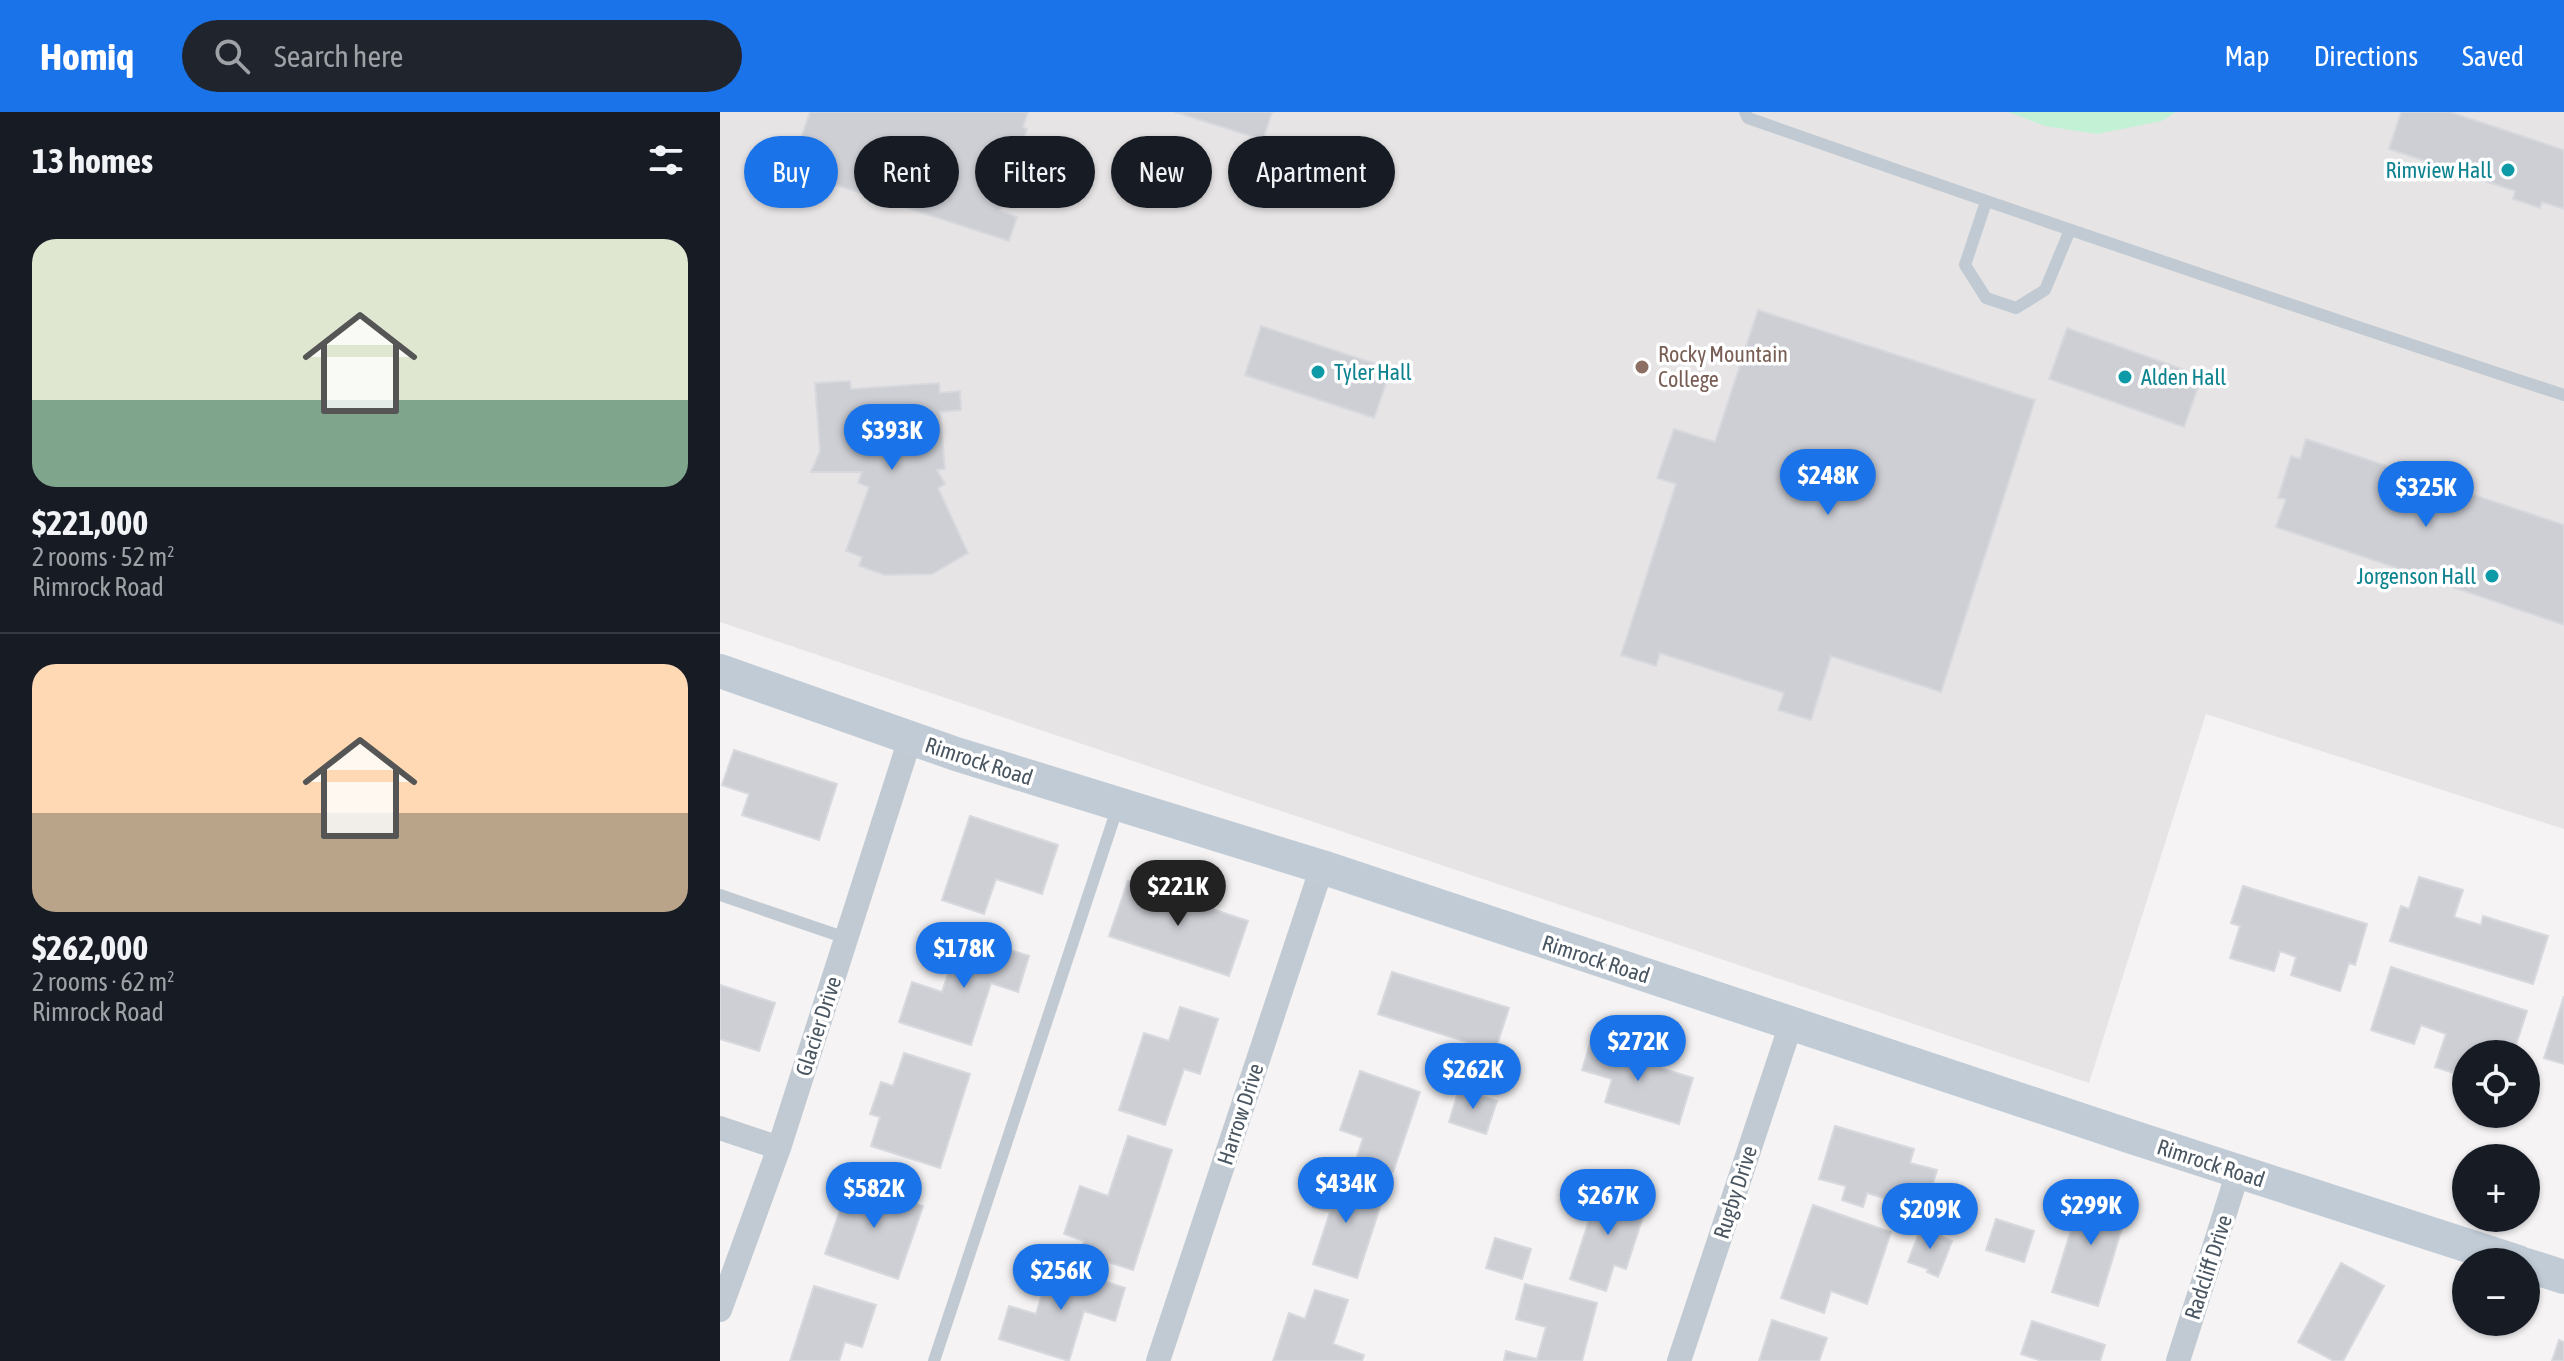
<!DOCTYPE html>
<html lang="en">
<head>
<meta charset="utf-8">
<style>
	:root { --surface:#171b24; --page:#20242c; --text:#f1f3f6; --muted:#9ea1a6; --line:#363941; --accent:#1a73e8 }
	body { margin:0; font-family:"Asap Condensed",sans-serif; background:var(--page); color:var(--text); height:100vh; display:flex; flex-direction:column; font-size:30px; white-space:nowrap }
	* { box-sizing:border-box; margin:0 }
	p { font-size:26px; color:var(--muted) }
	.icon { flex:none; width:44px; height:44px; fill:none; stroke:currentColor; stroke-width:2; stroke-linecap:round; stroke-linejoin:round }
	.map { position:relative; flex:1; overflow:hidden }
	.sheet { display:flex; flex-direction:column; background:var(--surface); width:720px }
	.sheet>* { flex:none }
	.top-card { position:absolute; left:24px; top:24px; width:760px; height:72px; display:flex; gap:16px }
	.controls { position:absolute; left:1732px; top:928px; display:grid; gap:16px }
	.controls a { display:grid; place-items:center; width:88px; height:88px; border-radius:50%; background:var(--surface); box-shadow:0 2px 6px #0004; font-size:40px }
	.price { position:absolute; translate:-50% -68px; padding:0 18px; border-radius:28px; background:var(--accent); color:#fff; font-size:26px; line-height:52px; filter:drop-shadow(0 2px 4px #0008) }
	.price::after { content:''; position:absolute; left:50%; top:48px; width:24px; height:18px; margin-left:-12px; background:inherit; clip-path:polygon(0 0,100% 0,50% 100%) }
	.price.on { background:#222; color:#fff }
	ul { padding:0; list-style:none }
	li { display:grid; align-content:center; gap:16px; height:424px; padding:0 32px }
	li+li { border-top:2px solid var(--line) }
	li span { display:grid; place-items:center; height:248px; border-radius:24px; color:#555 }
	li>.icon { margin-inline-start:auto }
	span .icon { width:144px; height:144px; fill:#fffc; stroke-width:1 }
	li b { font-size:34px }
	h2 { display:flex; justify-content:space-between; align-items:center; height:96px; padding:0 32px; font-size:34px }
	.pill { padding:0 28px; border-radius:36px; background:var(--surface); box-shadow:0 2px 6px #0004; font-size:28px; line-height:72px }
	.pill.on { background:var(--accent); color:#fff }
	header { display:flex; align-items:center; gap:48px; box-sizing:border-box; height:112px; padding:0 40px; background:var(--accent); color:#fff }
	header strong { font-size:38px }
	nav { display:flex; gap:44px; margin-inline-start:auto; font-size:28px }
	.search { width:560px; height:72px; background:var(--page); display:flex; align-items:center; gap:20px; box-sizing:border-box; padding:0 28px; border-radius:44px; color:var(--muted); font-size:30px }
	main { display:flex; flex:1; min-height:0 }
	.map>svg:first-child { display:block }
	.education { fill:#e6e4e5 }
	.green { fill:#c3f1d5 }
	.building { fill:#cdcfd5; stroke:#d7d9de; stroke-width:2 }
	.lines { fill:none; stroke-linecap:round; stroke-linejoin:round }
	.service { stroke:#c1cad2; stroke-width:12 }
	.minor { stroke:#c1cad2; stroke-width:24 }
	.secondary { stroke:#c1cbd6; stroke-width:34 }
	.culture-dot { fill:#0f9aa8; stroke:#fff; stroke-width:3 }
	.education-dot { fill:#8d6e63; stroke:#fff; stroke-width:3 }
	.labels { text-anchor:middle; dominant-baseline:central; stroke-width:7; stroke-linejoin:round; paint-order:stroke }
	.culture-label { font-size:22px; fill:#0d838f; stroke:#fff; text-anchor:end }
	.education-label { font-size:22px; fill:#785e54; stroke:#fff; text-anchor:start }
	.street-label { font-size:22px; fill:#4a5661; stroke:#fff }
</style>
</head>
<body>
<header>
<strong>Homiq</strong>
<div class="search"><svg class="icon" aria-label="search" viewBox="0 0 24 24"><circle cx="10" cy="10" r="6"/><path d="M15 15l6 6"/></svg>Search here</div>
<nav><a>Map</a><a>Directions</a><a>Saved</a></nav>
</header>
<main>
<section class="sheet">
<h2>13 homes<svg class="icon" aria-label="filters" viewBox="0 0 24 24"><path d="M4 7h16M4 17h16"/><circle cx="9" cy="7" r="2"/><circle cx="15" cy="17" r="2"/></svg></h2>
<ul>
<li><span style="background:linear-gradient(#dfe7d0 65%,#7fa58c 0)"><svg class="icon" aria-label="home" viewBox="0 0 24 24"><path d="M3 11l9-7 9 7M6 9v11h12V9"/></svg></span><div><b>$221,000</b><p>2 rooms · 52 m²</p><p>Rimrock Road</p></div></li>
<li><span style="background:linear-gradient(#ffd9b3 60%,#b9a48a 0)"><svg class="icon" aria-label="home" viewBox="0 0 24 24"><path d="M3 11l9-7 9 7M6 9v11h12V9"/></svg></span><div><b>$262,000</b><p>2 rooms · 62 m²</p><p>Rimrock Road</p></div></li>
</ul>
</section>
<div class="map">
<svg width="1844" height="1249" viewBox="0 0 1844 1249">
	<rect width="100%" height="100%" fill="#f5f3f3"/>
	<!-- education -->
	<path class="education" d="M0 0H1844V717L1486 602 1369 971 0 510Z"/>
	<!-- green -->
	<path class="green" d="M1288 0H1456L1442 9 1377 22 1325 14Z"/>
	<!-- building -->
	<path class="building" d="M90 0H308L303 15 307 17 280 99 297 105 289 129 70 58Z
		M455 0H552L543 28Z
		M1681 0H1730L1844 38V97L1822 90 1820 96 1793 87 1795 79 1669 37Z
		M1038 198 1315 288 1221 580 1111 544 1091 608 1058 598 1064 581 940 541 936 554 901 543 956 372 937 366 954 317 995 330Z
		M541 214 671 257 654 306 525 263Z
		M1347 216 1482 264 1464 315 1329 267Z
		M130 269 131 277 219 271 220 281 240 279 241 298 220 300 225 357 217 358 225 372 218 376 248 441 212 462 165 463 139 454 142 445 126 439 149 375 138 371 142 360H91L100 339 95 271Z
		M1586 327 1844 413V513L1556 415 1566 387 1558 386 1571 344 1580 347Z
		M14 638 117 672 99 728 22 703 29 682 2 673Z
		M250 704 338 733 322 782 276 767 264 802 222 788Z
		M1699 765 1743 778 1734 805 1761 813 1763 804 1828 824 1813 872 1670 829 1681 794 1689 797Z
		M408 769 528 809 509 864 389 824Z
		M1523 774 1647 812 1635 853 1629 851 1620 879 1571 863 1576 845 1560 839 1554 859 1510 846 1520 814 1511 811Z
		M241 822 309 844 298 880 271 871 251 933 179 910 192 870 222 880Z
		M1671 855 1807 899 1793 942H1746V965L1715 955 1726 922 1701 913 1694 932 1651 918Z
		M672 860 789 896 775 939 658 902Z
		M0 873 55 891 39 939 0 927Z
		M1844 884V952L1824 946Z
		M460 895 498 907 480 962 464 957 445 1013 399 998 424 921 449 929Z
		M872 925 906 936 904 945 973 966 959 1012 885 990 892 967 862 958Z
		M184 941 250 962 220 1056 151 1034 160 1005 150 1002 161 970 173 974Z
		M640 959 700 980 673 1060 636 1048 643 1026 620 1018Z
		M739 977 777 989 766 1022 729 1010Z
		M1115 1014 1194 1037 1190 1051 1217 1058 1205 1098 1147 1081 1143 1095 1122 1088 1126 1074 1099 1067Z
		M408 1024 452 1038 413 1158 360 1141 364 1129 344 1122 360 1074 388 1084Z
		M604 1063 664 1083 637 1166 593 1152 610 1100 593 1095Z
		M130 1069 203 1094 178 1167 105 1142Z
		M880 1074 928 1089 906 1157 894 1153 886 1179 850 1167Z
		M1364 1076 1410 1090 1378 1194 1332 1180Z
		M1093 1093 1171 1120 1147 1192 1111 1179 1104 1201 1061 1186Z
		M1276 1107 1314 1119 1304 1150 1266 1138Z
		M1201 1115 1232 1129 1218 1165 1207 1160 1208 1157 1188 1150Z
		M775 1126 811 1137 802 1167 766 1156Z
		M1621 1151 1664 1174 1623 1249H1614L1578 1230Z
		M331 1152 405 1176 395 1209 364 1199 349 1249 279 1227 289 1194 316 1202Z
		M805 1172 877 1191 862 1249H784L786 1239 817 1247 826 1215 796 1207Z
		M94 1174 156 1193 142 1235 125 1230 119 1249H70Z
		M595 1178 628 1188 613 1232 644 1243 642 1249H553L569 1201 585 1207Z
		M1052 1208 1107 1226 1099 1249H1039Z
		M1312 1209 1385 1233 1380 1249H1322L1301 1242Z
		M1839 1228 1844 1230V1249H1832Z"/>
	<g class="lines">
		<!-- service -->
		<path class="service" d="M1025 0 1028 6C1299 101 1571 194 1844 283
			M1266 90 1245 153 1266 186 1296 196 1325 178 1350 118
			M0 783 126 826
			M214 1249 398 694"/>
		<!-- minor -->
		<path class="minor" d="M0 1016 59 1036
			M0 1198 59 1036 190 627
			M438 1249 602 755
			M959 1249 1071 912
			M1458 1249 1518 1060"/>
		<!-- secondary -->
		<path class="secondary" d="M0 559 236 642 602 755 1409 1024 1798 1150
			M1806 1153 1844 1165"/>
	</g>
	<!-- markers -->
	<g class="culture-dot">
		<circle cx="1788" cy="58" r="8"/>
		<circle cx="598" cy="260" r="8"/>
		<circle cx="1405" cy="265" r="8"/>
		<circle cx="1772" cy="464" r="8"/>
	</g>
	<circle class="education-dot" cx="922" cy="255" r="8"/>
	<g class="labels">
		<!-- culture labels -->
		<g class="culture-label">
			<text x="1772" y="58">Rimview Hall</text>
			<text x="614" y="260" text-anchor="start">Tyler Hall</text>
			<text x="1421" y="265" text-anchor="start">Alden Hall</text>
			<text x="1756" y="464">Jorgenson Hall</text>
		</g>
		<!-- education labels -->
		<g class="education-label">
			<text x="938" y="242">Rocky Mountain<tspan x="938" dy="25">College</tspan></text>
		</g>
		<!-- street labels -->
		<g class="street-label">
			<text transform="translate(259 649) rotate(18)">Rimrock Road</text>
			<text transform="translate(876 847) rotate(18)">Rimrock Road</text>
			<text transform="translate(98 914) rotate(-72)">Glacier Drive</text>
			<text transform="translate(520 1002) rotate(-72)">Harrow Drive</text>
			<text transform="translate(1491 1051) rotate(18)">Rimrock Road</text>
			<text transform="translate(1015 1080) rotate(-72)">Rugby Drive</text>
			<text transform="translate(1488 1155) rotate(-72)">Radcliff Drive</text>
		</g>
	</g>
</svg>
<div class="controls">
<a><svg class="icon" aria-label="locate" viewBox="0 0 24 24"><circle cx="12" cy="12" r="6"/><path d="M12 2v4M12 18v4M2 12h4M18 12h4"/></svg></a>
<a>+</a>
<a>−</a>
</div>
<b class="price" style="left:172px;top:360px">$393K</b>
<b class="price" style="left:1108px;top:405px">$248K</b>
<b class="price" style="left:1706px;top:417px">$325K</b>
<b class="price on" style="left:458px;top:816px">$221K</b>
<b class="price" style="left:244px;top:878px">$178K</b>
<b class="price" style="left:918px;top:971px">$272K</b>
<b class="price" style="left:753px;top:999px">$262K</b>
<b class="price" style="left:626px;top:1113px">$434K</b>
<b class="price" style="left:154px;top:1118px">$582K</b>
<b class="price" style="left:888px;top:1125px">$267K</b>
<b class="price" style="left:1371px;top:1135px">$299K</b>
<b class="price" style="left:1210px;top:1139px">$209K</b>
<b class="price" style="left:341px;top:1200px">$256K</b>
<div class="top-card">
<a class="pill on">Buy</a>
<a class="pill">Rent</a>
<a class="pill">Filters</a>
<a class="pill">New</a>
<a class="pill">Apartment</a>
</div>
</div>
</main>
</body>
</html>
